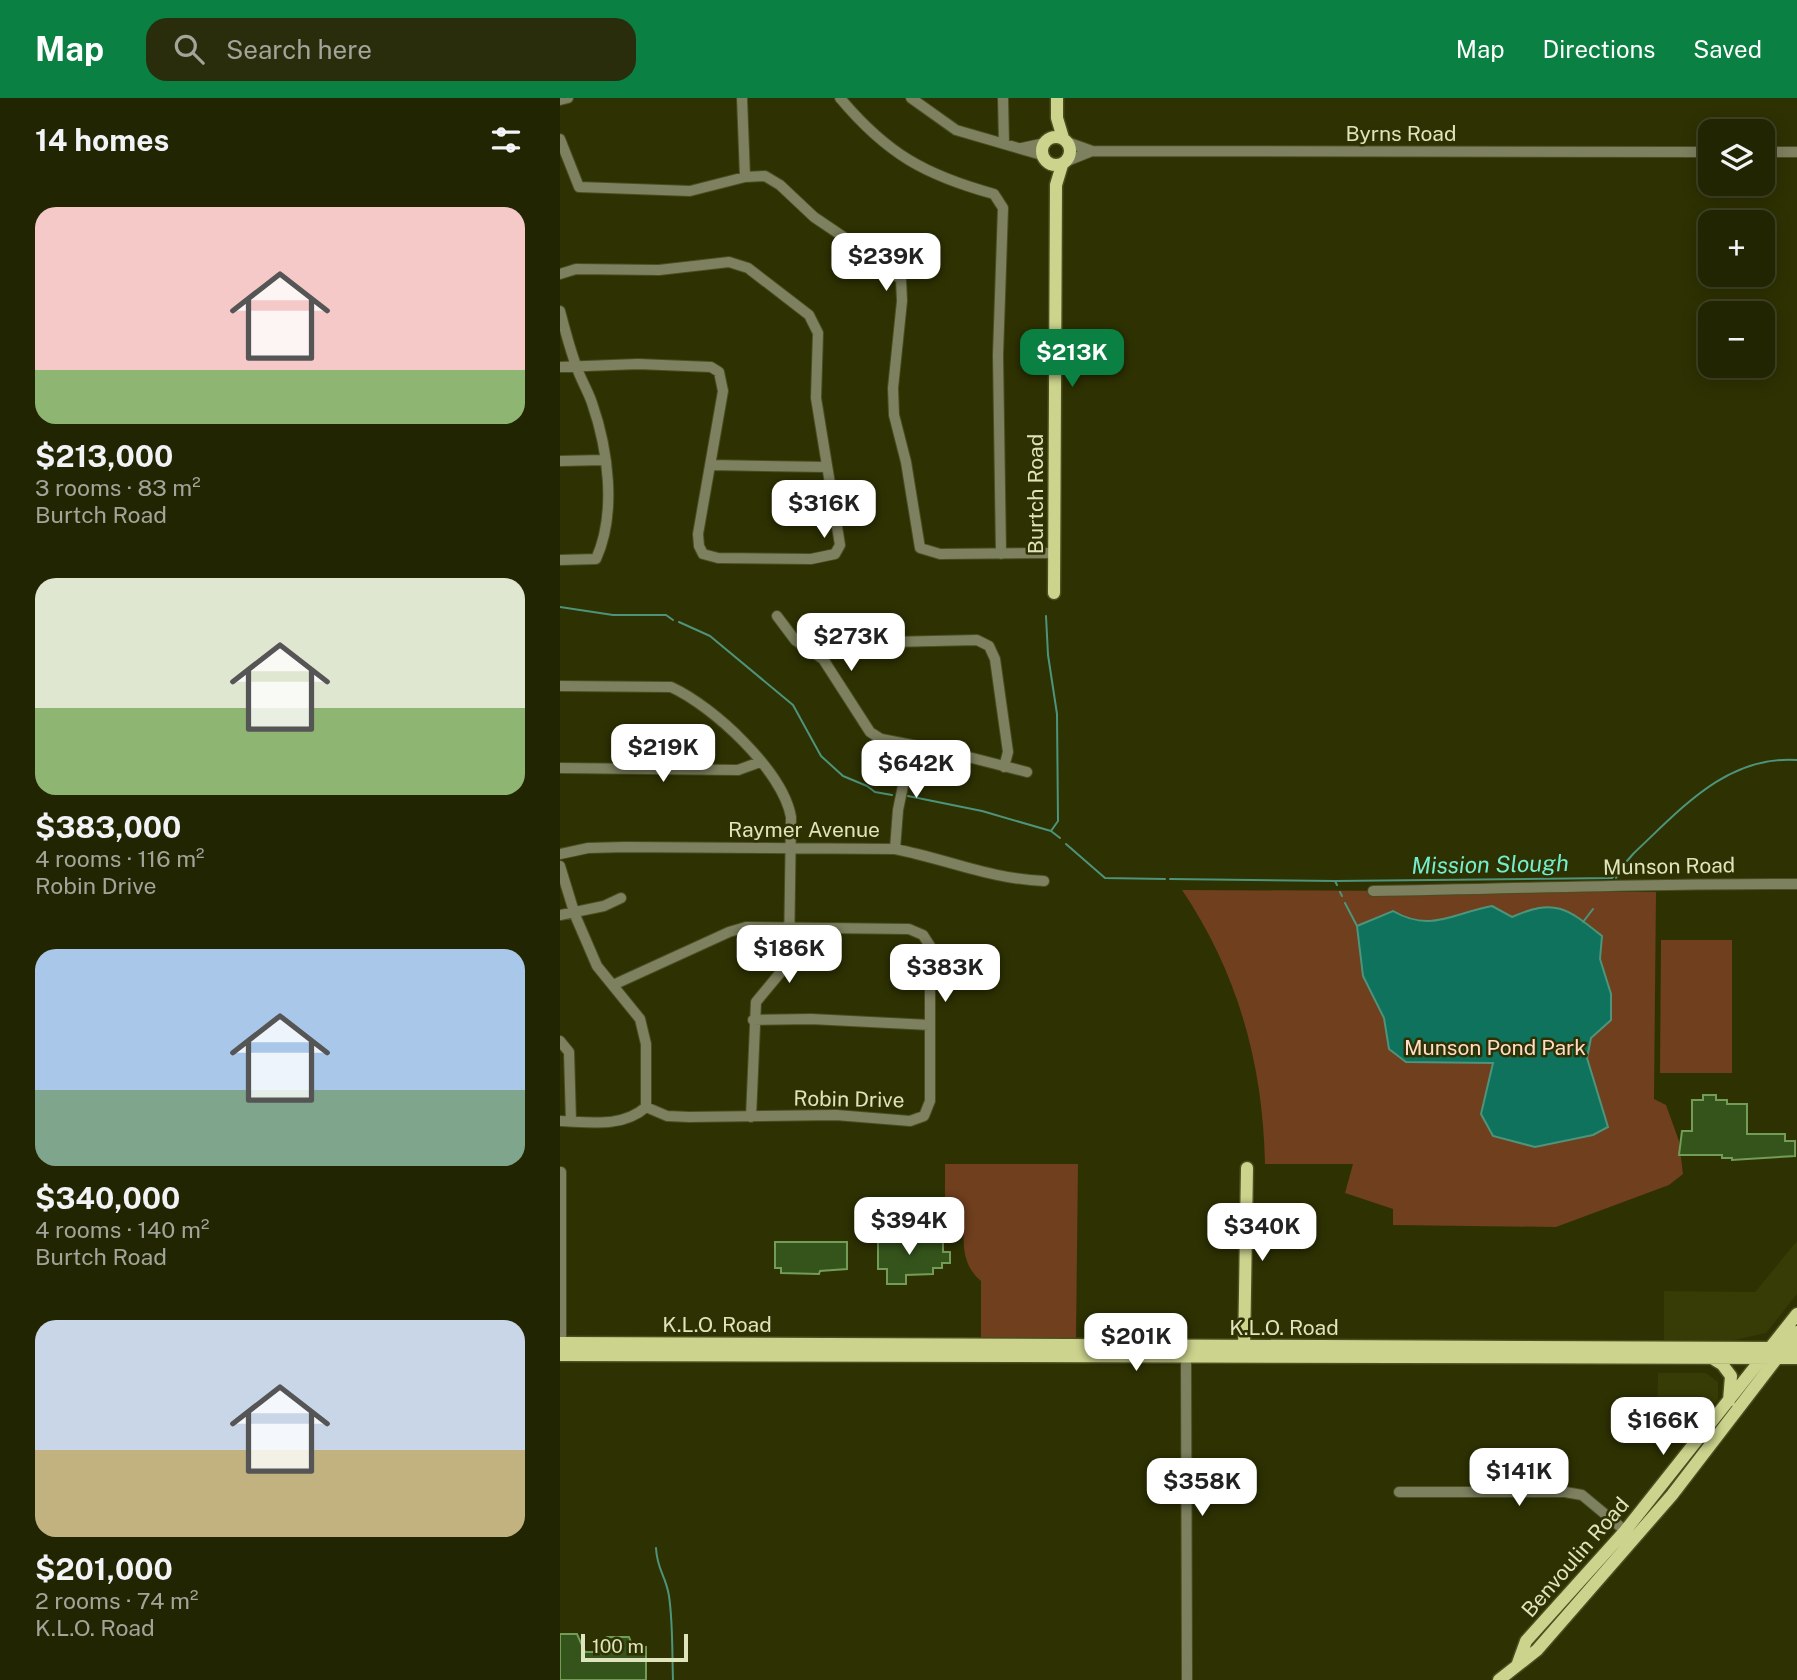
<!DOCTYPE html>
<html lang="en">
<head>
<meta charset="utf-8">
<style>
	:root { --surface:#222502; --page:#2a2d0c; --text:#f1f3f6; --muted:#a2a599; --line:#3f4224; --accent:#0b8043 }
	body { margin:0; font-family:"Public Sans",sans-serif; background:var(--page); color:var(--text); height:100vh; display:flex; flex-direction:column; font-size:26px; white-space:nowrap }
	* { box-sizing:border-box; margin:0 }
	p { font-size:23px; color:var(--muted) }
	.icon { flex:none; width:38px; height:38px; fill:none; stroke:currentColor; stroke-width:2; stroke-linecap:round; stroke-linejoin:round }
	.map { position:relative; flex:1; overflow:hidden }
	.details { display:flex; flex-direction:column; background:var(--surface); width:560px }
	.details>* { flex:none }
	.buttons { position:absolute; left:1138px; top:21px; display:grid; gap:14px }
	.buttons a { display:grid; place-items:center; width:77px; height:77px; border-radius:14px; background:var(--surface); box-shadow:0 4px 18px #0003,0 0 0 2px var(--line); font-size:35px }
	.scale { position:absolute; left:21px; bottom:18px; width:107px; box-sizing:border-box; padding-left:7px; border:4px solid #dfe4bc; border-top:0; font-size:19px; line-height:24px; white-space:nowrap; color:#dfe4bc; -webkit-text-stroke:5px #2e3102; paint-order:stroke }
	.price { position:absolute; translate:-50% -60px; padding:0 16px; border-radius:14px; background:#fff; color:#222; font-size:23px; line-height:46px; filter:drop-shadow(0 2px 4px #0008) }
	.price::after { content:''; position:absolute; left:50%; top:42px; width:21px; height:16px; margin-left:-10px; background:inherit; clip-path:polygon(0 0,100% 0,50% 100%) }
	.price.on { background:var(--accent); color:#fff }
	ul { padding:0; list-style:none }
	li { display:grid; align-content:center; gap:14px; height:371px; padding:0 35px }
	li span { display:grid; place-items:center; height:217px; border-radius:21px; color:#555 }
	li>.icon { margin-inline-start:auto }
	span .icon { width:126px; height:126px; fill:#fffc; stroke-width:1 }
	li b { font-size:30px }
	h2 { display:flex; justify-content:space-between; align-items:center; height:84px; padding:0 35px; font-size:30px }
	header { display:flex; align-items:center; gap:42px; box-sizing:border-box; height:98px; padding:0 35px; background:var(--accent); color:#fff }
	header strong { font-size:33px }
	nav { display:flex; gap:38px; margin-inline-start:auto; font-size:24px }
	.search { width:490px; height:63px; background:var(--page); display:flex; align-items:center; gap:18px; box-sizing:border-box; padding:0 24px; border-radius:21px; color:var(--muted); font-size:26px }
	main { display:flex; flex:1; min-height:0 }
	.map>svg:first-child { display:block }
	.built { fill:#373b06 }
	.green { fill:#6f3f1e }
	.water { fill:#0e725d; stroke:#4d947a; stroke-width:2 }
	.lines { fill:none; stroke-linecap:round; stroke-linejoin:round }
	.stream { stroke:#4d947a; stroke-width:2 }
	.building { fill:#35541c; stroke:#739c56; stroke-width:2 }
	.minor-casing { stroke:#4a4e20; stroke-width:12 }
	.major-casing { stroke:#4a4e20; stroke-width:15 }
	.minor { stroke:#7d815f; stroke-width:10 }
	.major { stroke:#ccd38d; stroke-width:12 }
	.labels { text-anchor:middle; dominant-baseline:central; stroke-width:5; stroke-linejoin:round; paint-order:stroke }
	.street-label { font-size:21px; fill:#dfe4bc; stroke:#2e3102 }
	.park-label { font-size:21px; fill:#ffdcc7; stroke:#2e3102 }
	.water-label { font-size:23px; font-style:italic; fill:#73eecd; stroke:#2e3102 }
</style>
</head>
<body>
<header>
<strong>Map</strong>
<div class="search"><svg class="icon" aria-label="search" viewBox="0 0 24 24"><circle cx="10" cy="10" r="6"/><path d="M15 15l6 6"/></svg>Search here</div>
<nav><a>Map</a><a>Directions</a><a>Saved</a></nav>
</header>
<main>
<section class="details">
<h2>14 homes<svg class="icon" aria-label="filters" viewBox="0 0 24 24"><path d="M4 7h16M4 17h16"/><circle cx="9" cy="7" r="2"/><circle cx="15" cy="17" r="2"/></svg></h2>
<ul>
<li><span style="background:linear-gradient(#f6c9c9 75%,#8fb573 0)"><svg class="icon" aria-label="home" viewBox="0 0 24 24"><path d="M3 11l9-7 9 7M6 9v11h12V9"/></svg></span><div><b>$213,000</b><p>3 rooms · 83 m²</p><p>Burtch Road</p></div></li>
<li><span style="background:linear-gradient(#dfe7d0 60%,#8fb573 0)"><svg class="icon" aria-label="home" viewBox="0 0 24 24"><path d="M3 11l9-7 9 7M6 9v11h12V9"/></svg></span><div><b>$383,000</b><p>4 rooms · 116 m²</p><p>Robin Drive</p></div></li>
<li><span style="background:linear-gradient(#a9c7e8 65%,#7fa58c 0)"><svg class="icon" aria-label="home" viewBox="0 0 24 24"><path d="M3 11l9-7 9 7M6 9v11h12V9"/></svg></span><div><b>$340,000</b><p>4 rooms · 140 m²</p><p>Burtch Road</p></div></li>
<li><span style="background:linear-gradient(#c9d6e8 60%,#c2b280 0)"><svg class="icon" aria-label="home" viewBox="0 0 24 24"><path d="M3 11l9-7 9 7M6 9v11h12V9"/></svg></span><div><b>$201,000</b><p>2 rooms · 74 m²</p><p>K.L.O. Road</p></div></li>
</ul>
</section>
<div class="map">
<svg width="1237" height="1582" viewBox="0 0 1237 1582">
	<rect width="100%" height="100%" fill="#2e3102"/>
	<!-- built -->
	<path class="built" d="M1237 1143V1196L1206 1235 1175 1242H1104V1193L1195 1194Z
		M1098 1275H1146L1158 1284V1301L1138 1327 1097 1326Z"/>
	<!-- green -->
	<path class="green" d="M622 792 1096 794 1094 1001 1106 1007 1119 1043 1123 1076 1109 1087 996 1129 833 1127V1111L785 1095 793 1066H705C703 966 678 875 622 792Z
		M1101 842H1172V975H1100Z
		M385 1066H518L516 1241H421V1183C402 1167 403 1147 404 1124L385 1123Z"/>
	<!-- water -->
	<path class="water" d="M932 808 952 819C995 800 1007 810 1042 838L1040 861 1051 896V922L1031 940 1027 960 1048 1029 1033 1037 975 1049 933 1038 921 1016 933 965 846 964 829 951 824 920 803 878 797 828 833 813C871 835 893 815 932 808Z"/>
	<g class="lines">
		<!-- stream -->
		<path class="stream" d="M0 509 53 517H106L113 522
			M486 518 488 557 497 616 498 723 491 733
			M119 524 150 538 233 607 261 658 283 678 307 688 315 694 332 697
			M348 698 422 713 491 733 500 740
			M506 746 545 780 605 781
			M1074 755C1121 711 1167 657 1237 662
			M1056 780 1066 765
			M610 781 775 783 777 787
			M775 783 1052 780 1074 755
			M780 794 782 798
			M785 805 797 828
			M1023 824 1033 811
			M96 1450C97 1472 106 1478 109 1498 113 1525 112 1554 113 1582"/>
	</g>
	<!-- building -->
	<path class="building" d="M1143 997H1156V1002H1167V1006H1187V1036H1225V1043H1235V1058L1172 1062V1060H1162V1057H1119L1122 1033H1132V1002H1143Z
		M329 1134H346V1142H383V1154H390V1165H382V1170H373V1176L346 1177V1186H327V1171H318V1139H329Z
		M215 1144H287V1171L260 1173 259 1176 221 1175V1170H215Z
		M0 1536H17L25 1554H43V1542L47 1539H69L73 1549H86V1582H0Z"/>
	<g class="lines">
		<!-- minor casing -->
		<g class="minor-casing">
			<path id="minor" d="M182 0 185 79
				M280 0C327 56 365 77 434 96L443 110 438 257 441 456
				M351 0 396 32 482 57
				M443 0 444 46
				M0 2 8 0
				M0 41 19 89 130 93 185 79 205 78 220 87 254 119 328 169 341 182 342 203 333 290 334 317 346 364 360 450 380 456 494 455
				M507 44 532 53 1150 54
				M462 50 485 45
				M1202 54H1237
				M507 63 532 53
				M0 176 16 171 99 172 169 164 188 170 249 217 258 235 256 300 280 447 275 456 251 461 158 460 143 456 139 448 138 436 163 293 159 274 151 269 78 266 0 269
				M0 213C5 232 10 252 17 270 21 282 28 293 32 305 48 351 57 415 36 461L0 462
				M0 363 43 362
				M151 367 266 369
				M217 518 235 542 263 561 310 634 321 641 389 654 467 674
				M263 561 271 551 285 545 417 542 429 548 435 561 448 654 444 669
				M0 588 111 589C153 608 223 673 231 719L229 855 220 875 196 904 191 1019
				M0 670 178 672 200 664
				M335 751 338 712 351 649
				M0 756 28 750 65 749 335 751C386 761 431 781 484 783
				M0 768 15 817 37 868 80 921 86 946V1009C63 1030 29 1024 0 1023
				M813 793C955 791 1096 785 1237 786
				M0 817 44 808 61 800
				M53 887 169 834 186 829 349 831 363 837 370 848V1003L364 1018 350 1023 276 1017 129 1019 107 1018 86 1009
				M193 922 251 921 370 927
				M0 943 9 954 11 1023
				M1 1074V1249
				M626 1258 627 1582
				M839 1394H1005L1022 1397 1069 1436"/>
		</g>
		<!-- major casing -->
		<g class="major-casing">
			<path id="major" d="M497 0V20L503 40
				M482 53a14 14 0 1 1 28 0a14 14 0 1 1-28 0Z
				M494 495 496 87 502 67
				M0 1245 1237 1250
				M684 1255 687 1070
				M0 1257 1237 1260
				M1152 1260 1162 1266 1171 1278 1169 1303
				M958 1565 966 1543 1065 1433 1237 1216
				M939 1582 977 1552 1112 1397 1237 1234"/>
		</g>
		<!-- minor -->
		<use href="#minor" class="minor"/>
		<!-- major -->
		<use href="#major" class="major"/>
	</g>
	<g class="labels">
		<!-- street labels -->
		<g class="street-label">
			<text x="841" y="35">Byrns Road</text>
			<text transform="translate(475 396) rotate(-90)">Burtch Road</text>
			<text x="244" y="731">Raymer Avenue</text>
			<text transform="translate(1109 768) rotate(-1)">Munson Road</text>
			<text transform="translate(289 1001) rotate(1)">Robin Drive</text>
			<text x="157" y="1226">K.L.O. Road</text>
			<text x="724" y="1229">K.L.O. Road</text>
			<text transform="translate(1015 1459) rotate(-49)">Benvoulin Road</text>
		</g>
		<!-- park labels -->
		<g class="park-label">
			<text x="935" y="949">Munson Pond Park</text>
		</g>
		<!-- water labels -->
		<g class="water-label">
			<text transform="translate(930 766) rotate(-1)">Mission Slough</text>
		</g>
	</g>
</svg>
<div class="buttons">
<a><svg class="icon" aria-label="layers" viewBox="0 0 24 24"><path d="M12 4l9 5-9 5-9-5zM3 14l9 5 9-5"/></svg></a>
<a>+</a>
<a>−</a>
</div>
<div class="scale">100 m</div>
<b class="price" style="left:326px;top:195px">$239K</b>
<b class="price on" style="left:512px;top:291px">$213K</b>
<b class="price" style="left:264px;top:442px">$316K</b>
<b class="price" style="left:291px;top:575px">$273K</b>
<b class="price" style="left:103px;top:686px">$219K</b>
<b class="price" style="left:356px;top:702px">$642K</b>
<b class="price" style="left:229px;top:887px">$186K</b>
<b class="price" style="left:385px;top:906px">$383K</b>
<b class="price" style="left:349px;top:1159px">$394K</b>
<b class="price" style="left:702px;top:1165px">$340K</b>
<b class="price" style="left:576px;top:1275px">$201K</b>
<b class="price" style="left:1103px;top:1359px">$166K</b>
<b class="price" style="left:959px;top:1410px">$141K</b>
<b class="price" style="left:642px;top:1420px">$358K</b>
</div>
</main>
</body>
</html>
